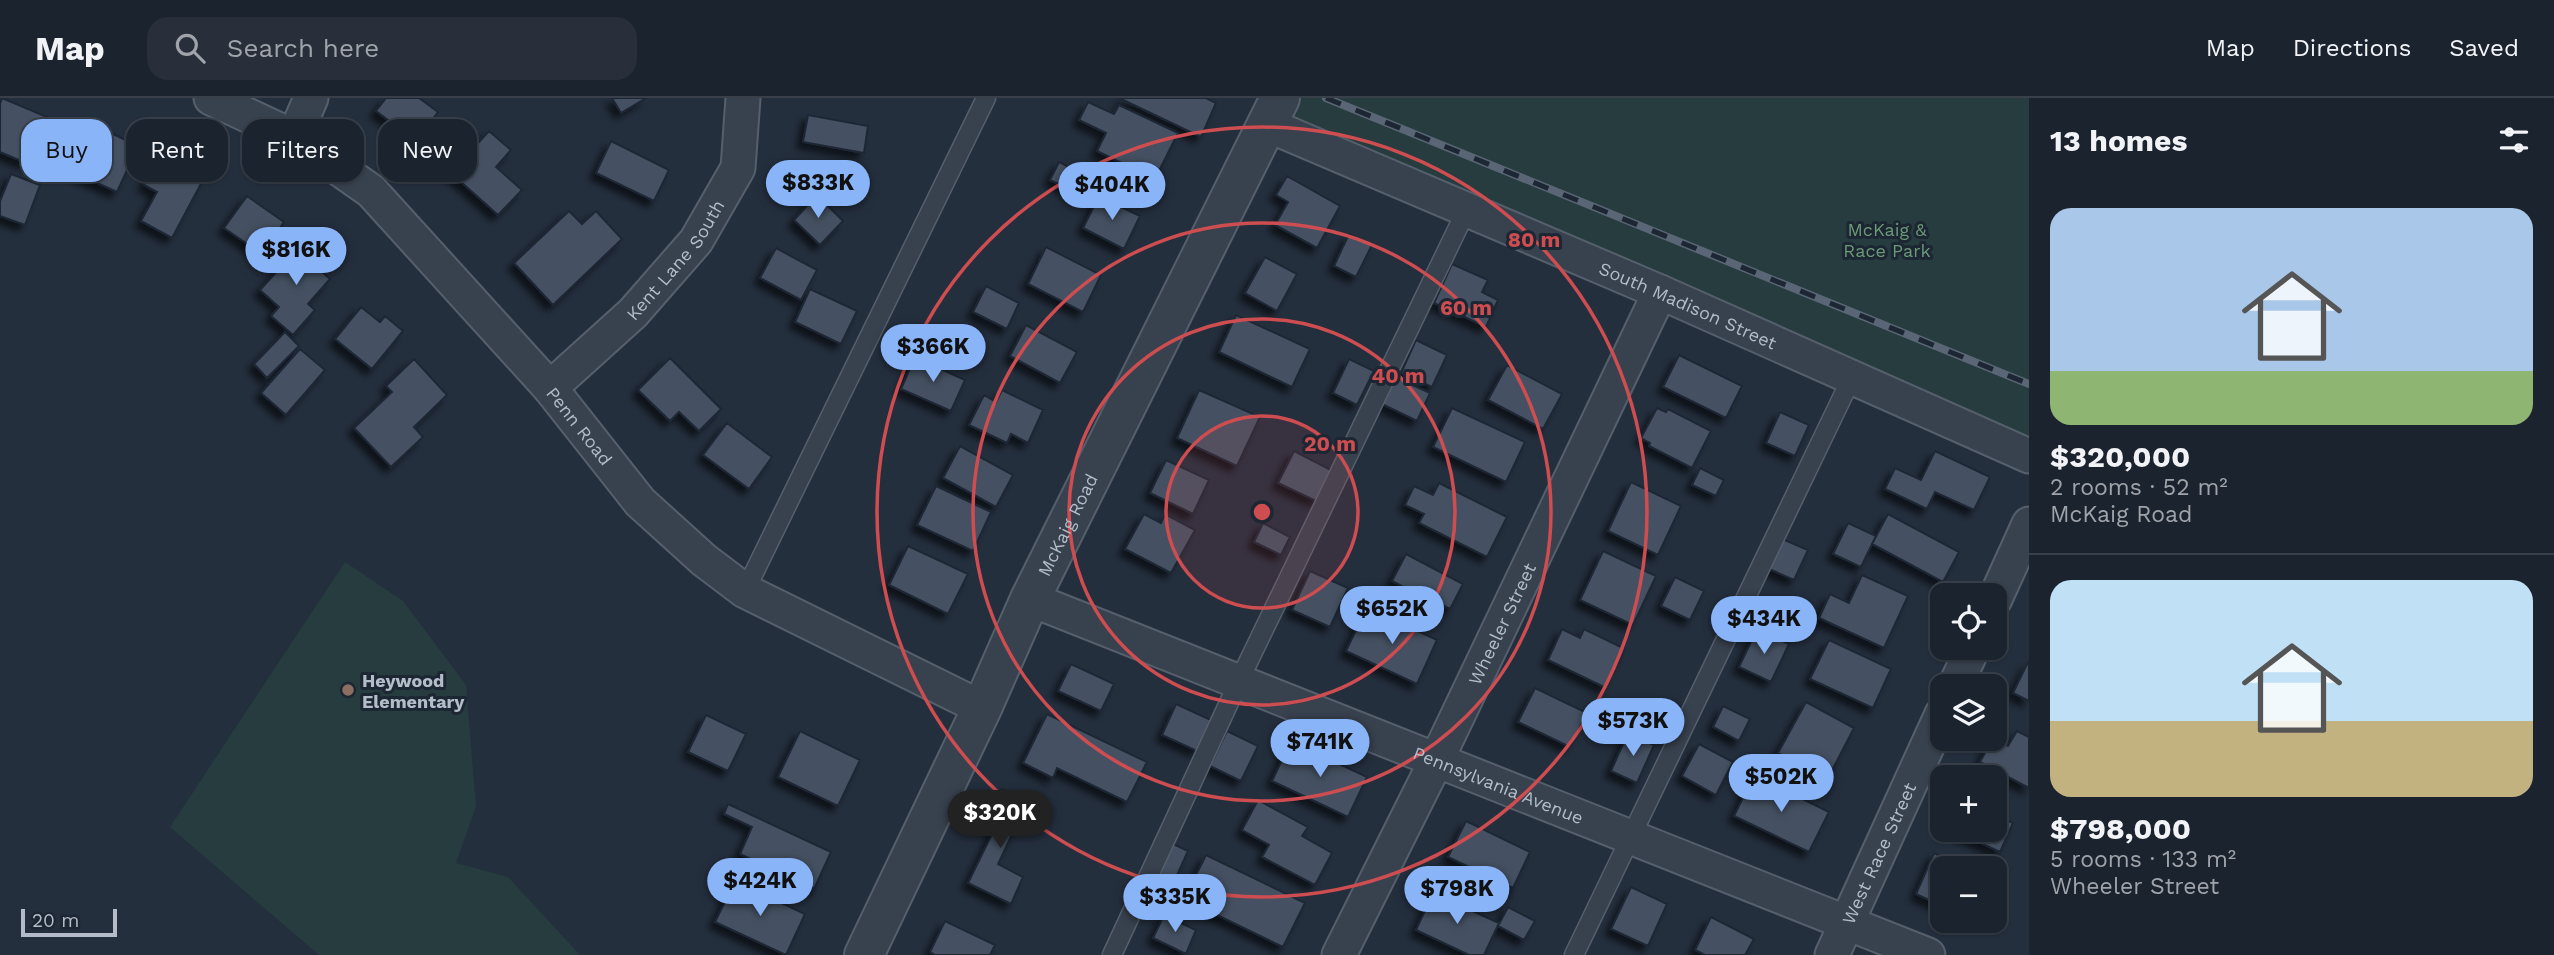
<!DOCTYPE html>
<html lang="en">
<head>
<meta charset="utf-8">
<style>
	:root { --surface:#1b232e; --page:#282f3a; --text:#f1f3f6; --muted:#a0a4aa; --line:#39404a; --accent:#8ab4f8 }
	body { margin:0; font-family:"Work Sans",sans-serif; background:var(--page); color:var(--text); height:100vh; display:flex; flex-direction:column; font-size:26px; white-space:nowrap }
	* { box-sizing:border-box; margin:0 }
	p { font-size:23px; color:var(--muted) }
	.icon { flex:none; width:38px; height:38px; fill:none; stroke:currentColor; stroke-width:2; stroke-linecap:round; stroke-linejoin:round }
	.map { position:relative; flex:1; overflow:hidden }
	.drawer { display:flex; flex-direction:column; background:var(--surface); width:525px }
	.drawer>* { flex:none }
	.hud { position:absolute; left:21px; top:21px; width:665px; height:63px; display:flex; gap:14px }
	.tools { position:absolute; left:1930px; top:485px; display:grid; gap:14px }
	.tools a { display:grid; place-items:center; width:77px; height:77px; border-radius:14px; background:var(--surface); box-shadow:0 2px 5px #0004,0 0 0 2px var(--line); font-size:35px }
	.scale { position:absolute; left:21px; bottom:18px; width:96px; box-sizing:border-box; padding-left:7px; border:4px solid #b4bcc9; border-top:0; font-size:19px; line-height:24px; white-space:nowrap; color:#b4bcc9; -webkit-text-stroke:5px #1d2633; paint-order:stroke }
	.price { position:absolute; translate:-50% -60px; padding:0 16px; border-radius:24px; background:var(--accent); color:#111; font-size:23px; line-height:46px; filter:drop-shadow(0 2px 4px #0008) }
	.price::after { content:''; position:absolute; left:50%; top:42px; width:21px; height:16px; margin-left:-10px; background:inherit; clip-path:polygon(0 0,100% 0,50% 100%) }
	.price.active { background:#222; color:#fff }
	ul { padding:0; list-style:none }
	li { display:grid; align-content:center; gap:14px; height:371px; padding:0 21px }
	li+li { border-top:2px solid var(--line) }
	li span { display:grid; place-items:center; height:217px; border-radius:21px; color:#555 }
	li>.icon { margin-inline-start:auto }
	span .icon { width:126px; height:126px; fill:#fffc; stroke-width:1 }
	li b { font-size:30px }
	h2 { display:flex; justify-content:space-between; align-items:center; height:84px; padding:0 21px; font-size:30px }
	.chip { padding:0 24px; border-radius:21px; background:var(--surface); box-shadow:0 2px 5px #0004,0 0 0 2px var(--line); font-size:24px; line-height:63px }
	.chip.active { background:var(--accent); color:#111 }
	header { display:flex; align-items:center; gap:42px; box-sizing:border-box; height:98px; padding:0 35px; background:var(--surface); border-bottom:2px solid var(--line) }
	header strong { font-size:33px }
	nav { display:flex; gap:38px; margin-inline-start:auto; font-size:24px }
	.search { width:490px; height:63px; background:var(--page); display:flex; align-items:center; gap:18px; box-sizing:border-box; padding:0 24px; border-radius:21px; color:var(--muted); font-size:26px }
	main { display:flex; flex:1; min-height:0 }
	.map>svg:first-child { display:block }
	.green { fill:#263c3f }
	.building { fill:#455162; stroke:#1f2835; stroke-width:2; filter:url(#shadow) }
	.lines { fill:none; stroke-linecap:round; stroke-linejoin:round }
	.service-casing { stroke:#565f6c; stroke-width:21 }
	.minor-casing { stroke:#565f6c; stroke-width:37 }
	.tertiary-casing { stroke:#565f6c; stroke-width:42 }
	.service { stroke:#38414e; stroke-width:18 }
	.minor { stroke:#38414e; stroke-width:33 }
	.tertiary { stroke:#38414e; stroke-width:38 }
	.rail-casing { stroke:#5a6575; stroke-width:8 }
	.rail { stroke:#1d2633; stroke-width:5; stroke-dasharray:16; stroke-linecap:butt }
	.ring { fill:none; stroke:#ce4d50; stroke-width:3.5 }
	.education-dot { fill:#8d6e63; stroke:#1d2633; stroke-width:2.5 }
	.labels { text-anchor:middle; dominant-baseline:central; stroke-width:6; stroke-linejoin:round; paint-order:stroke }
	.park-label { font-size:18px; fill:#6b9a76; stroke:#1d2633 }
	.street-label { font-size:18px; fill:#b4bcc9; stroke:#1d2633 }
	.poi-label { font-size:18px; font-weight:bold; fill:#b4bcc9; stroke:#1d2633; text-anchor:start }
	.centre { fill:#ce4d50; stroke:#1d2633; stroke-width:3.5 }
	.ring-label { font-size:21px; text-anchor:middle; font-weight:bold; fill:#ce4d50; stroke:#1d2633; stroke-width:6; stroke-linejoin:round; paint-order:stroke }
</style>
</head>
<body>
<header>
<strong>Map</strong>
<div class="search"><svg class="icon" aria-label="search" viewBox="0 0 24 24"><circle cx="10" cy="10" r="6"/><path d="M15 15l6 6"/></svg>Search here</div>
<nav><a>Map</a><a>Directions</a><a>Saved</a></nav>
</header>
<main>
<div class="map">
<svg width="2029" height="857" viewBox="0 0 2029 857">
	<defs>
		<filter id="shadow"><feDropShadow dx="-6" dy="6" stdDeviation="3.5" flood-color="#0009"/></filter>
	</defs>
	<rect width="100%" height="100%" fill="#242f3e"/>
	<!-- green -->
	<path class="green" d="M1281 0H2029V358L1268 27Z
		M345 464 403 503 466 587 476 708 456 765 508 779 580 857H319L170 729Z"/>
	<!-- building -->
	<path class="building" d="M2 0 47 19 26 65 0 54V6Z
		M386 0H419L438 14 416 43 376 13Z
		M612 0H646L621 15Z
		M1119 0H1206L1216 5 1201 39Z
		M1088 4 1114 16 1119 7 1178 35 1155 81 1097 53 1106 35 1079 22Z
		M808 17 868 28 864 55 803 44Z
		M489 33 511 52 496 69 522 92 498 117 451 75Z
		M109 34 138 48 117 94 75 75 91 41 103 47Z
		M611 43 669 72 654 103 596 75Z
		M161 57 204 80 172 140 141 123 157 94 144 87Z
		M1059 64 1091 80 1082 97 1050 82Z
		M11 76 40 87 25 127 0 118V103Z
		M1287 78 1340 108 1317 150 1275 127 1288 104 1276 97Z
		M817 97 843 123 820 147 794 122Z
		M247 98 284 124 262 156 224 130Z
		M1099 98 1140 118 1124 151 1083 130Z
		M569 113 582 126 596 113 622 141 553 207 514 165Z
		M1349 136 1372 147 1356 179 1334 168Z
		M306 141 322 156 313 166 330 181 308 206 315 212 293 237 271 218 279 209 260 192Z
		M1046 149 1101 177 1083 214 1028 186Z
		M776 150 817 172 801 202 760 180Z
		M1265 159 1297 176 1277 213 1245 195Z
		M1452 166 1488 182 1482 194 1498 202 1486 229 1434 205Z
		M986 188 1019 205 1007 231 973 214Z
		M810 191 857 213 841 246 795 224Z
		M361 209 380 224 385 218 403 233 372 271 335 241Z
		M1236 217 1310 251 1292 289 1219 254Z
		M1026 227 1077 254 1060 285 1010 258Z
		M285 234 299 248 267 280 254 266Z
		M1416 242 1447 257 1432 289 1401 275Z
		M300 251 325 272 286 317 261 295Z
		M1679 257 1742 288 1726 320 1663 289Z
		M915 259 965 282 951 313 901 291Z
		M670 260 721 311 699 333 679 314 670 323 638 292Z
		M414 261 447 297 414 329 423 339 391 369 354 330 392 294 386 288Z
		M1349 261 1374 273 1357 307 1333 295Z
		M1507 267 1562 296 1543 331 1488 302Z
		M1395 279 1430 295 1417 323 1382 306Z
		M1002 292 1043 312 1028 345 1011 336 1007 345 969 327 984 297 996 304Z
		M1199 292 1260 319 1237 368 1177 340Z
		M1452 310 1525 344 1506 384 1433 349Z
		M1657 310 1666 314 1668 311 1711 333 1692 370 1649 348 1650 345 1641 340Z
		M1780 314 1809 327 1795 358 1766 345Z
		M727 325 772 359 749 391 703 357Z
		M960 348 1013 377 996 409 943 380Z
		M1294 353 1331 372 1316 403 1278 385Z
		M1935 353 1990 379 1974 412 1935 394 1927 411 1885 391 1895 370 1921 382Z
		M1166 362 1209 382 1193 416 1150 395Z
		M1700 370 1724 382 1716 398 1692 387Z
		M1631 384 1681 408 1658 457 1608 433Z
		M1439 385 1507 419 1487 459 1419 425 1424 416 1405 407 1414 388 1433 397Z
		M936 388 991 414 973 453 917 427Z
		M1144 416 1161 425 1165 416 1195 432 1171 475 1125 451Z
		M1888 416 1959 454 1943 484 1872 446Z
		M1263 425 1290 439 1281 457 1254 444Z
		M1848 425 1876 438 1861 469 1833 456Z
		M1780 440 1808 452 1794 482 1767 470Z
		M908 448 968 476 948 516 889 487Z
		M1603 453 1656 478 1633 527 1580 502Z
		M1406 456 1463 486 1450 511 1433 502 1428 513 1406 502 1411 493 1392 483Z
		M1310 473 1348 490 1330 529 1292 512Z
		M1862 477 1908 498 1884 550 1819 520 1830 496 1849 505Z
		M1675 479 1704 493 1690 522 1661 508Z
		M1367 509 1437 542 1417 586 1346 553Z
		M1562 531 1580 540 1584 531 1625 551 1606 590 1548 562Z
		M1757 531 1789 546 1771 584 1739 569Z
		M1829 542 1891 571 1873 610 1810 581Z
		M2029 562V603L2013 595Z
		M1071 566 1114 586 1101 613 1058 593Z
		M1535 590 1587 615 1570 649 1518 624Z
		M1806 604 1854 630 1827 682 1778 655Z
		M1176 606 1211 622 1197 653 1162 637Z
		M1723 608 1750 621 1739 643 1713 629Z
		M1047 616 1147 664 1127 704 1057 670 1053 680 1023 665Z
		M706 617 746 636 728 673 688 654Z
		M800 633 860 662 838 708 778 679Z
		M1227 633 1258 648 1241 683 1210 668Z
		M2017 633 2029 639V690L1980 664 1993 640 2008 648Z
		M1628 635 1654 647 1637 685 1611 673Z
		M1291 643 1367 679 1348 719 1272 683Z
		M1699 646 1733 664 1716 697 1682 678Z
		M1754 677 1829 714 1809 754 1734 718Z
		M1002 691 1028 703 998 766 1023 779 1011 806 968 785 997 726 987 721Z
		M1258 702 1308 729 1302 738 1332 755 1315 787 1262 759 1269 747 1242 732Z
		M728 706 831 754 814 791 740 756 752 729 724 716Z
		M1995 717 2013 725 2000 754 1953 732H1995Z
		M1466 723 1530 754 1513 790 1448 759Z
		M1165 742 1188 753 1173 786 1150 775Z
		M1934 755 1965 770H1942V808L1916 796Z
		M1206 757 1305 805 1283 849 1184 801Z
		M735 783 805 816 786 857 715 824Z
		M1631 789 1667 806 1648 848 1611 831Z
		M1433 795 1499 825 1484 857H1469L1416 832Z
		M1508 809 1535 823 1524 842 1498 828Z
		M1164 817 1196 832 1186 856 1153 840Z
		M1711 819 1754 841 1745 857H1705L1695 852Z
		M945 823 995 847 990 857H935L930 854Z"/>
	<g class="lines">
		<!-- service casing -->
		<g class="service-casing">
			<path id="service" d="M745 493 986 0
				M1112 857 1239 583 1467 111
				M1574 857 1852 279"/>
		</g>
		<!-- minor casing -->
		<g class="minor-casing">
			<g id="minor">
				<path id="s1" d="M211 0 294 39 371 93 550 290 640 404 704 462 745 493 982 610"/>
				<path id="s2" d="M1268 27 1660 194 2029 358"/>
				<path d="M294 39 311 0"/>
				<path id="s3" d="M550 290 633 215 696 143 738 70 743 0"/>
				<path id="s4" d="M1030 501 1928 857"/>
				<path d="M1995 501 2029 426"/>
				<path d="M1955 588 1973 550"/>
				<path id="s5" d="M1339 857 1437 661 1660 194"/>
				<path id="s6" d="M1832 857 1942 616"/>
			</g>
		</g>
		<!-- tertiary casing -->
		<g class="tertiary-casing">
			<g id="tertiary">
				<path id="s7" d="M864 857 982 610 1030 501 1280 0"/>
			</g>
		</g>
		<!-- service -->
		<use href="#service" class="service"/>
		<!-- minor -->
		<use href="#minor" class="minor"/>
		<!-- tertiary -->
		<use href="#tertiary" class="tertiary"/>
		<!-- rail casing -->
		<g class="rail-casing">
			<path id="rail" d="M1326 0 2029 286"/>
		</g>
		<!-- rail -->
		<use href="#rail" class="rail"/>
	</g>
	<!-- distance rings -->
	<circle cx="1262" cy="414" r="96" fill="#ce4d50" fill-opacity=".12"/>
	<g class="ring">
		<circle cx="1262" cy="414" r="96"/>
		<circle cx="1262" cy="414" r="193"/>
		<circle cx="1262" cy="414" r="289"/>
		<circle cx="1262" cy="414" r="385"/>
	</g>
	<!-- markers -->
	<circle class="education-dot" cx="348" cy="592" r="7"/>
	<g class="labels">
		<!-- park labels -->
		<g class="park-label">
			<text x="1887" y="131">McKaig &amp;<tspan x="1887" dy="21">Race Park</tspan></text>
		</g>
		<!-- street labels -->
		<g class="street-label">
			<text stroke="none"><textPath href="#s3" startOffset="180">Kent Lane South</textPath></text>
			<text stroke="none"><textPath href="#s2" startOffset="457">South Madison Street</textPath></text>
			<text stroke="none"><textPath href="#s1" startOffset="500">Penn Road</textPath></text>
			<text stroke="none"><textPath href="#s7" startOffset="476">McKaig Road</textPath></text>
			<text stroke="none"><textPath href="#s5" startOffset="369">Wheeler Street</textPath></text>
			<text stroke="none"><textPath href="#s4" startOffset="504">Pennsylvania Avenue</textPath></text>
			<text stroke="none"><textPath href="#s6" startOffset="112">West Race Street</textPath></text>
		</g>
		<!-- poi labels -->
		<g class="poi-label">
			<text x="362" y="582">Heywood<tspan x="362" dy="21">Elementary</tspan></text>
		</g>
	</g>
	<circle cx="1262" cy="414" r="10" class="centre"/>
	<g class="ring-label">
		<text x="1534" y="149">80 m</text>
		<text x="1466" y="217">60 m</text>
		<text x="1398" y="285">40 m</text>
		<text x="1330" y="353">20 m</text>
	</g>
</svg>
<div class="tools">
<a><svg class="icon" aria-label="locate" viewBox="0 0 24 24"><circle cx="12" cy="12" r="6"/><path d="M12 2v4M12 18v4M2 12h4M18 12h4"/></svg></a>
<a><svg class="icon" aria-label="layers" viewBox="0 0 24 24"><path d="M12 4l9 5-9 5-9-5zM3 14l9 5 9-5"/></svg></a>
<a>+</a>
<a>−</a>
</div>
<div class="scale">20 m</div>
<b class="price" style="left:818px;top:122px">$833K</b>
<b class="price" style="left:1112px;top:124px">$404K</b>
<b class="price" style="left:296px;top:189px">$816K</b>
<b class="price" style="left:933px;top:286px">$366K</b>
<b class="price" style="left:1392px;top:548px">$652K</b>
<b class="price" style="left:1764px;top:558px">$434K</b>
<b class="price" style="left:1633px;top:660px">$573K</b>
<b class="price" style="left:1320px;top:681px">$741K</b>
<b class="price" style="left:1781px;top:716px">$502K</b>
<b class="price active" style="left:1000px;top:752px">$320K</b>
<b class="price" style="left:760px;top:820px">$424K</b>
<b class="price" style="left:1457px;top:828px">$798K</b>
<b class="price" style="left:1175px;top:836px">$335K</b>
<div class="hud">
<a class="chip active">Buy</a>
<a class="chip">Rent</a>
<a class="chip">Filters</a>
<a class="chip">New</a>
</div>
</div>
<section class="drawer">
<h2>13 homes<svg class="icon" aria-label="filters" viewBox="0 0 24 24"><path d="M4 7h16M4 17h16"/><circle cx="9" cy="7" r="2"/><circle cx="15" cy="17" r="2"/></svg></h2>
<ul>
<li><span style="background:linear-gradient(#a9c7e8 75%,#8fb573 0)"><svg class="icon" aria-label="home" viewBox="0 0 24 24"><path d="M3 11l9-7 9 7M6 9v11h12V9"/></svg></span><div><b>$320,000</b><p>2 rooms · 52 m²</p><p>McKaig Road</p></div></li>
<li><span style="background:linear-gradient(#bfe0f5 65%,#c2b280 0)"><svg class="icon" aria-label="home" viewBox="0 0 24 24"><path d="M3 11l9-7 9 7M6 9v11h12V9"/></svg></span><div><b>$798,000</b><p>5 rooms · 133 m²</p><p>Wheeler Street</p></div></li>
</ul>
</section>
</main>
</body>
</html>
